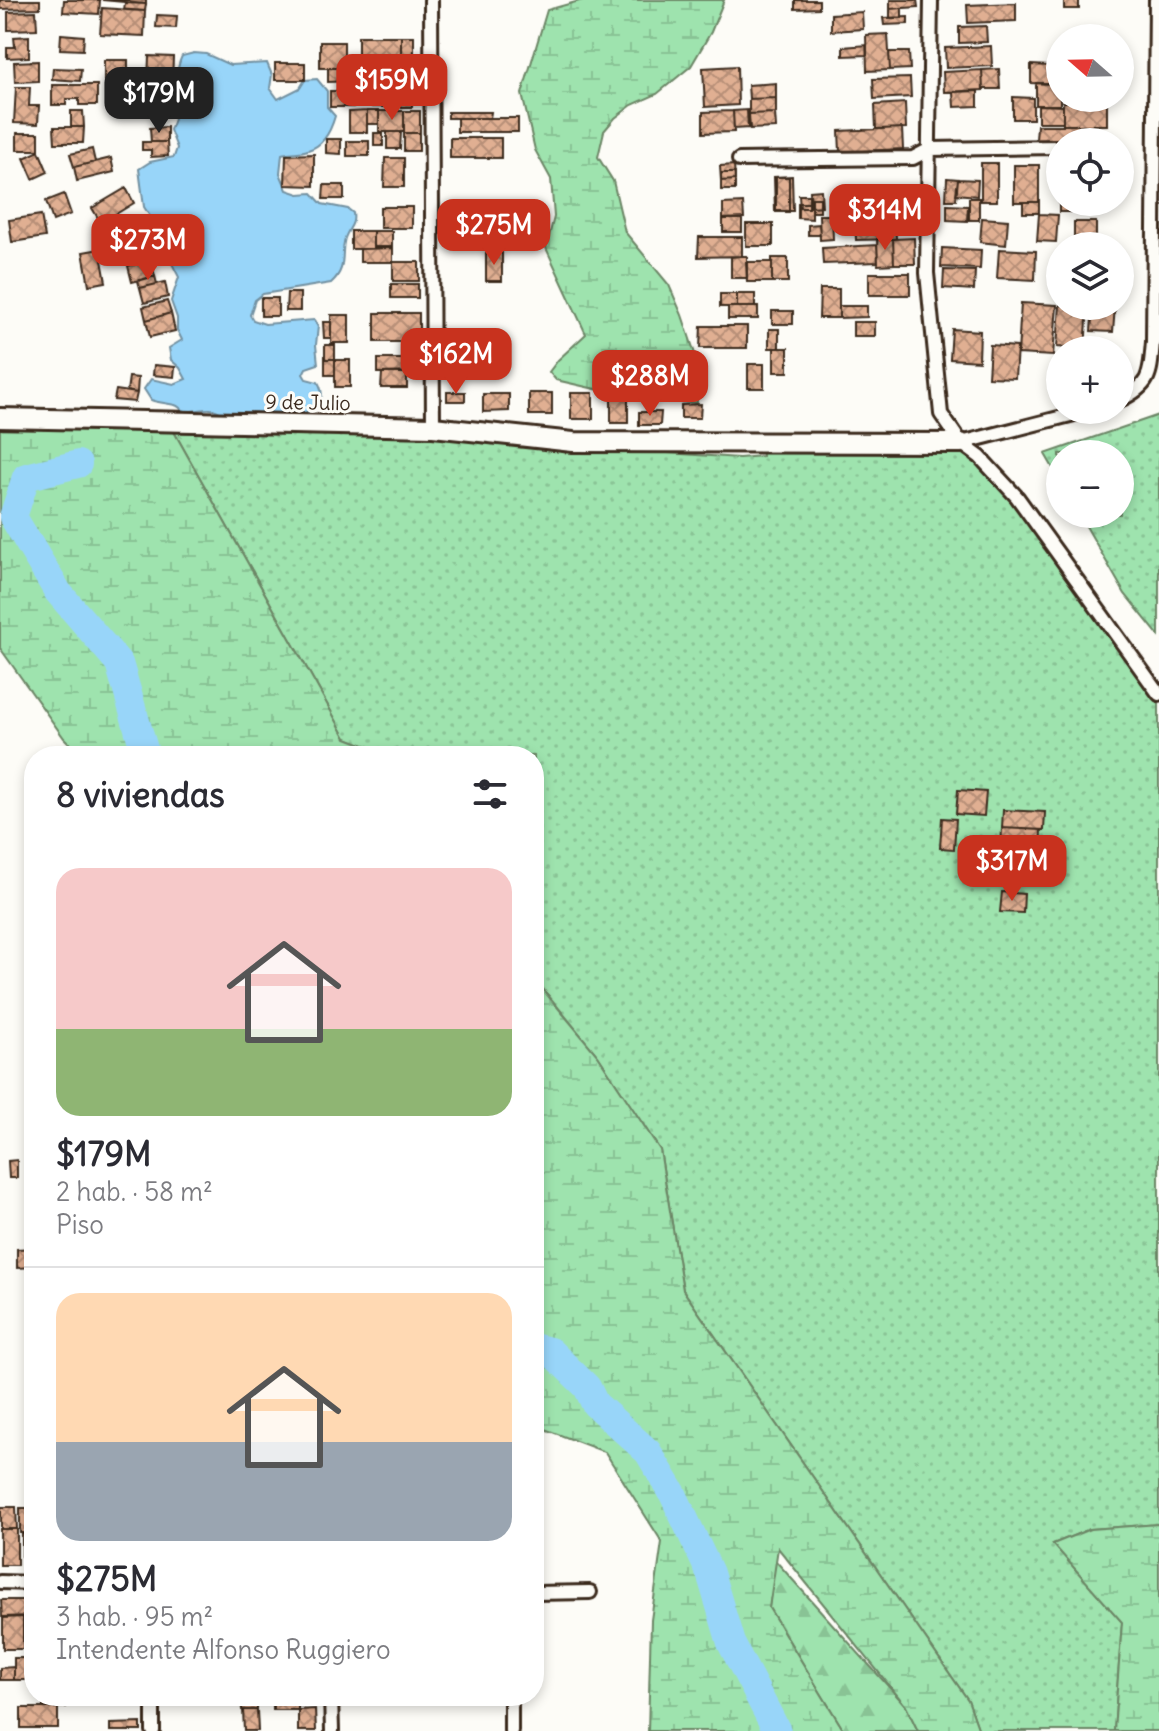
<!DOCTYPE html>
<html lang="es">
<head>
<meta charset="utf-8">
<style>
	:root { --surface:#fff; --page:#f7f7f7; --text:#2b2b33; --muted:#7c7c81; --line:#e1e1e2; --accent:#c8321e }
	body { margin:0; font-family:Delius,sans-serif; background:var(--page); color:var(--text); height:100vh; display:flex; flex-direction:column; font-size:30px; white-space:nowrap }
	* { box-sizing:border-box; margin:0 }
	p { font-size:26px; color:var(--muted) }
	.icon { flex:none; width:44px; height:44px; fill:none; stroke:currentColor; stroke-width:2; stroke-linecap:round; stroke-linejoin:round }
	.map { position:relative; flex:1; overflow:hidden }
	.details { position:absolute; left:24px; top:746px; width:520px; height:960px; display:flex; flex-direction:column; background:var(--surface); border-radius:32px; box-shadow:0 4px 12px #0003 }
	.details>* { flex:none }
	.needle { width:52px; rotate:290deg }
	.buttons { position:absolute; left:1046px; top:24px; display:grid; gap:16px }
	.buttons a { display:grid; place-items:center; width:88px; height:88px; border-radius:50%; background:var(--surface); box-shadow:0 4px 12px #0003; font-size:40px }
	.price { position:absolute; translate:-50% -68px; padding:0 18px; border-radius:16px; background:var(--accent); color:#fff; font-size:26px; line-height:52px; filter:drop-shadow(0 2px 4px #0008) }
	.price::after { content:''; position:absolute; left:50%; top:48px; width:24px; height:18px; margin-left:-12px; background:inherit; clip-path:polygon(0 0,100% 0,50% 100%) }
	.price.on { background:#222; color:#fff }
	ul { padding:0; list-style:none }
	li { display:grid; align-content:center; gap:16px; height:424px; padding:0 32px }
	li+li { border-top:2px solid var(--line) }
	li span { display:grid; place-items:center; height:248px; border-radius:24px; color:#555 }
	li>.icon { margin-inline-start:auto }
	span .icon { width:144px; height:144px; fill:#fffc; stroke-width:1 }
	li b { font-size:34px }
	h2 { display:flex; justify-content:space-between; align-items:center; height:96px; padding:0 32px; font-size:34px }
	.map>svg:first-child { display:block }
	.grass { fill:url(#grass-dots); stroke:#6c8666; stroke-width:2 }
	.forest { fill:url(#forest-firs); stroke:#6c8666; stroke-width:2 }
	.wetland { fill:url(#wetland-marsh); stroke:#6c8666; stroke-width:2 }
	.water { fill:#98d5f9; stroke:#7391a1; stroke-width:2 }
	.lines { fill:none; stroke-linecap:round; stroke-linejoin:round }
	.river { stroke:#98d5f9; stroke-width:28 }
	.building { fill:url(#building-cross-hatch); stroke:#3b2a1e; stroke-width:2 }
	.minor-casing { stroke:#3b2a1e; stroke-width:18 }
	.secondary-casing { stroke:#3b2a1e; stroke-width:24 }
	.minor { stroke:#fdfcf7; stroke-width:12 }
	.secondary { stroke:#fdfcf7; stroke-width:18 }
	.labels { text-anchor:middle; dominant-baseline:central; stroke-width:6; stroke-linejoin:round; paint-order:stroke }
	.street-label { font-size:20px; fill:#3b2a1e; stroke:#fdfcf7 }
</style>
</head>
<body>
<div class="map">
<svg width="1159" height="1731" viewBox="0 0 1159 1731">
	<defs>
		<pattern id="grass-dots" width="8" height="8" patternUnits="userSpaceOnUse" patternTransform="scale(2)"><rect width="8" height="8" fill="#9ee3ae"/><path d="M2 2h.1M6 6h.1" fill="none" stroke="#89c395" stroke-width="1.8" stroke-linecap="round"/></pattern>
		<pattern id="forest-firs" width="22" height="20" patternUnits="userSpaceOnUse" patternTransform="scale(2)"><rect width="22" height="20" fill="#9ee3ae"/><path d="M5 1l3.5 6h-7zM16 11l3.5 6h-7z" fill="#89c395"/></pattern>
		<pattern id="wetland-marsh" width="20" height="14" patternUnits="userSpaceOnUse" patternTransform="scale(2)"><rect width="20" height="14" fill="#9ee3ae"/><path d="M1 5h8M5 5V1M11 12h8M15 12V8" fill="none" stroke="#89c395"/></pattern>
		<pattern id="building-cross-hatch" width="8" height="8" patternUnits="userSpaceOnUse" patternTransform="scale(2)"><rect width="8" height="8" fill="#e0af92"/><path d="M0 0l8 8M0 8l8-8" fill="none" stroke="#b78f77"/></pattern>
	</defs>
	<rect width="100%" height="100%" fill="#fdfcf7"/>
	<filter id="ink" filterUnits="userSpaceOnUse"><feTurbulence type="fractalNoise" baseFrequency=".0125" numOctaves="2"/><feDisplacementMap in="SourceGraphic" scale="16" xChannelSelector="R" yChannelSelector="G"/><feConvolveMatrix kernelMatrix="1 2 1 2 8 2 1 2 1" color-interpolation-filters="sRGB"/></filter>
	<g filter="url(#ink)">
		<!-- grass -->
		<path class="grass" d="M1159 415V636L1125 594 1079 514H1120V454H1060V480L1045 454Z
			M168 421 380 426 439 437 739 458 762 456 761 443H961L980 457 1159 694V1524L1090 1529 1053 1544 1122 1622 1114 1731H979L968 1700 683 1290 660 1150 598 1056 534 978V756H393L346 738Z"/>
		<!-- forest -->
		<path class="forest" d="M774 1559 906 1706 918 1731H844L769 1608Z"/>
		<!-- wetland -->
		<path class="wetland" d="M583 0H724L711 32 691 66 657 94 632 105 615 118 604 131 598 157 613 181 625 232 669 285 682 315 695 354 697 403 639 399 556 380 549 372 558 360 586 334 546 248 554 217 551 179 535 150 522 94 547 10Z
			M0 419 168 421 346 738 393 756H82L64 738 0 648Z
			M534 979 598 1056 660 1150 683 1290 968 1700 979 1731H918L906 1706 778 1548 769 1608 844 1731H648L651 1620 662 1542 605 1452 534 1425Z
			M1159 1524V1731H1114L1122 1622 1053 1544 1090 1529Z"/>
		<!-- water -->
		<path class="water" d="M194 53 206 54 230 65 267 63 272 75 270 88 278 99 300 88 305 80 317 79 327 91V107L335 116C331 130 323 146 308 150 300 153 290 152 282 154L280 173 287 190 299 194 312 193 322 204 348 209 353 213C355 225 349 227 345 238 340 254 348 268 331 283L263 294 255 300 250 315 253 320 265 324 314 320 318 326 316 345 318 364 306 368 303 374 306 379 318 382C341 424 251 420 228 415 222 414 217 409 211 409 203 408 194 412 186 411 176 409 185 409 175 405 167 403 159 403 151 400L144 389 151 379 174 384 186 379 180 368 171 360 169 348 182 340 177 330V318L171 301 179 277 165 250 151 237V218L144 207 139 169 150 162 174 157 177 148 170 130 174 119 168 102C179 87 174 72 182 56Z"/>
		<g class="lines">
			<!-- river -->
			<path class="river" d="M78 464 26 477 13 517 58 592 119 663 146 756
				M534 1347 550 1351 587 1387 595 1404 648 1452 672 1492 710 1573 731 1643 777 1731"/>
		</g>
		<!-- building -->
		<path class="building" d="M0 0H40V8L0 9Z
			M64 0H100L99 14 63 12Z
			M102 0H146V4Z
			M795 0H819V8L795 9Z
			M890 0H917L918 7 890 9Z
			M1064 0H1079V9H1064Z
			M125 3 146 4 145 11 124 10Z
			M1016 3V21L968 23 967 5Z
			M102 8 145 11 144 36 100 34Z
			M902 8V18H890V9Z
			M36 11 37 29 8 30V12Z
			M862 12 863 29 831 31V14Z
			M157 15 177 16 176 28 156 27Z
			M908 17V24L884 25 883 18Z
			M986 26 987 42 959 43V27Z
			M61 34 84 36 83 50 60 49Z
			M888 34 890 70 867 71 866 35Z
			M29 36V57L7 58V47H15L14 37Z
			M358 36H401V59H358Z
			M401 36H414V57H401Z
			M320 42H344V68H320Z
			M867 45V55L843 56V47Z
			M991 46 992 66 946 68 945 48Z
			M889 52H909L910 69 890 70Z
			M149 56 173 57 172 82 148 81Z
			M104 60H128V81H104Z
			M38 61V81L15 82 14 62Z
			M352 62H391V81H352Z
			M275 63H305V80H275Z
			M1031 65 1050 66 1049 84 1031 83Z
			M737 66 738 105 705 107 703 68Z
			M53 68 81 69 80 81 52 79Z
			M328 68H352V81L328 82Z
			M999 69 1000 89H983L982 70Z
			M982 70 983 90 944 92 943 72Z
			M910 78 911 97 874 99 873 79Z
			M776 83V98L749 99 748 85Z
			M1036 83H1060V105H1036Z
			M52 85H97V105H79V99H66V105H52Z
			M150 86H167V100L150 101Z
			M16 87H30L29 106H39L38 124 14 123Z
			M372 87H412V107H372Z
			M330 91H353V107H330Z
			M978 91V106L954 107 953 92Z
			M1013 97 1033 98V119H1013Z
			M776 98V113L749 114V99Z
			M1063 102H1107V125H1063Z
			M905 103 906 128 876 129 875 105Z
			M1038 105 1063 106V122H1038Z
			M747 110 748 128 734 129 733 111Z
			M71 111H83L84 127H71Z
			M367 111H379V124H367Z
			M367 111V132H349V112Z
			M379 111H404V132H379Z
			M404 111H420V133H404Z
			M733 111 734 132 703 133V112Z
			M448 112H491L490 118H448Z
			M775 113 776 128 750 129 749 114Z
			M457 118H518V132H457Z
			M1037 125H1083V140H1036Z
			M54 127H84L83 143H55Z
			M167 127V142H151L150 128Z
			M902 128 903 149 840 152 839 131Z
			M387 132H401L400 149H387Z
			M17 133H39V150H17Z
			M374 133H383V146H374Z
			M404 133H419V151H404Z
			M450 138H501V158H450Z
			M326 139H341V154L326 153Z
			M347 141H369V156H347Z
			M142 142H167L168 156 151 157V150H142Z
			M92 149 95 162 74 167 70 154Z
			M39 151 48 172 33 179 24 158Z
			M314 154V186L285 185 286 155Z
			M111 158 114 172 77 181 74 167Z
			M385 158H404V187H384Z
			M981 163H997V201H981Z
			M734 165 735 180 721 181 720 166Z
			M1014 165H1039V202H1014Z
			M721 173H735V190H721Z
			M792 176 793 211H775L774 177Z
			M776 177H789V212H776Z
			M947 178 958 179 956 200H946Z
			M958 179 978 180 977 196 956 194Z
			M324 185H344V199H323Z
			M126 188 134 203 101 223 92 208Z
			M821 190 822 206 811 207 810 191Z
			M64 194 71 214 53 221 46 201Z
			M799 195H809V208H800Z
			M909 195 910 217 874 218 873 196Z
			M812 198H820V212H812Z
			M969 198H979V220H969Z
			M1023 202H1039V213H1023Z
			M743 203 744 218 723 219V204Z
			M798 203H812V219L798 218Z
			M1059 203 1080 204V212H1059Z
			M947 205 968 206 967 221 947 220Z
			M380 207H412V228H380Z
			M1039 214 1058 215 1056 242 1037 241Z
			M41 215 45 237 12 242 9 220Z
			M819 215H832L833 239 820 240Z
			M910 217 911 231 896 232 895 217Z
			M895 218 896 239 856 240 855 220Z
			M982 218 1008 220 1006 245 980 242Z
			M723 219H742V232H723Z
			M1074 222H1096V237H1074Z
			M746 224H773V246H746Z
			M819 224 820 235H808V225Z
			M144 226 147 242 125 247 122 230Z
			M351 231H373V249H351Z
			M373 231H392V247H373Z
			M699 237H742V256L698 257Z
			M914 238 915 264H894L893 239Z
			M877 239H893L894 264 878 265Z
			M877 245 878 262 823 264 822 248Z
			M393 248V262H360V249Z
			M942 248 981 250 980 269 941 267Z
			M100 249 106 282 89 285 83 252Z
			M999 249 1036 251 1035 280 997 278Z
			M486 253H502V281H486Z
			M742 256H747V278H731V257Z
			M772 258H788V282H772Z
			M151 260 155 276 132 282 128 266Z
			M393 262H419V281H393Z
			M746 262H772V282H747Z
			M944 270 975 271 974 290 943 288Z
			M869 273H910V295H869Z
			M155 276 157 284 140 288 138 281Z
			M165 282 168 297 144 303 140 288Z
			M391 284H418V298H391Z
			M820 289H839V318H819Z
			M287 293H300V311H286Z
			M720 294H737V307H720Z
			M737 294H755V307H737Z
			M261 298H278V316H261Z
			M167 301 171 313 146 320 143 307Z
			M1021 303 1057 305 1053 356 1018 354Z
			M1060 305 1088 306 1085 349 1057 347Z
			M839 306H867V317L839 318Z
			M1093 306H1115L1113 332 1091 331Z
			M728 307H758V319H728Z
			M772 311H793V324H772Z
			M171 313 175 331 150 337 146 320Z
			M375 313H419V342H375Z
			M331 315H349V343H331Z
			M323 322H331V338H324Z
			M853 322H875V336H853Z
			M701 326H747V348H700Z
			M769 329H779V348H769Z
			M952 329 980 331 979 361 950 359Z
			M325 345H335V359H325Z
			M990 345 1017 347 1015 378 988 377Z
			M774 348H788V372H774Z
			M325 359H335V375H325Z
			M378 359H417V372L378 373Z
			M335 360H350V387H335Z
			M748 364H764V388H748Z
			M154 365 175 367 174 377 153 375Z
			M382 373H407V388H381Z
			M129 377 138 378 137 393 127 391Z
			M116 390 137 393 135 402 114 400Z
			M447 392H465V401H447Z
			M529 393H552V415H529Z
			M571 393H593V419H571Z
			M483 394H509V411L483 412Z
			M611 397H628V423H611Z
			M701 404 700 418H681V405Z
			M639 412H661L660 425H639Z
			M958 790 986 792 984 816 956 814Z
			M1003 810 1045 812 1044 830 1002 828Z
			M942 818 956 819 954 849 940 848Z
			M1002 828 1041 830 1040 852 1001 850Z
			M1002 892 1024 894 1023 913 1000 912Z
			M17 1160V1178H9L8 1161Z
			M34 1248V1267L17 1268V1249Z
			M1 1507H16L17 1529H1Z
			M20 1508H34V1533H20Z
			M0 1529H17V1565H0Z
			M22 1534H34V1560H22Z
			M1 1600H30V1616L2 1617Z
			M23 1617V1649H3V1618Z
			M23 1618H33V1646H24Z
			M14 1658H26V1680H14Z
			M26 1658H32L33 1677H26Z
			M14 1667V1680H0V1668Z
			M43 1696H66V1707L43 1708Z
			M73 1696H109L110 1704 73 1705Z
			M241 1696H257V1710H242Z
			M273 1696H298V1710H273Z
			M298 1696H316L317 1705 298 1706Z
			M21 1708H58V1728H21Z
			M315 1709 316 1731H298V1710Z
			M243 1710H257L258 1731H244Z
			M141 1723V1731H110V1724Z"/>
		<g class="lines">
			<!-- minor casing -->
			<g class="minor-casing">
				<path id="minor" d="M431 0 433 427
					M931 0 927 273 941 414 961 443 980 457 1017 497 1159 694
					M739 160 913 158 930 149 1060 147
					M1120 400C1151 385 1150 375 1153 342L1156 0
					M961 443 1090 410
					M0 1582 34 1583
					M534 1593 590 1592
					M331 1696 332 1731
					M511 1696V1731
					M153 1731V1696"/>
			</g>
			<!-- secondary casing -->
			<g class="secondary-casing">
				<path id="secondary" d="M0 418 433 427 573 442 961 443"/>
			</g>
			<!-- minor -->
			<use href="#minor" class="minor"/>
			<!-- secondary -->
			<use href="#secondary" class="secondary"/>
		</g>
	</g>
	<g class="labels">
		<!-- street labels -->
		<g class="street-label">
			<text transform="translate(308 402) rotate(1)">9 de Julio</text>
		</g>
	</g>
</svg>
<div class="buttons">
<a><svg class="needle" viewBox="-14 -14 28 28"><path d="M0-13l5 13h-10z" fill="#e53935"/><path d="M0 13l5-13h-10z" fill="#7c7c81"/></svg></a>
<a><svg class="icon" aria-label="locate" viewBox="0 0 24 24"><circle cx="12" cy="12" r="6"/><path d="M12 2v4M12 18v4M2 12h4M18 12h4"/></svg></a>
<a><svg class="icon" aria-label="layers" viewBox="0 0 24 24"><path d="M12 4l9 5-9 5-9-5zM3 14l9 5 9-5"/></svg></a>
<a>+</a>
<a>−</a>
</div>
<b class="price" style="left:392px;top:122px">$159M</b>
<b class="price on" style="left:159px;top:135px">$179M</b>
<b class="price" style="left:885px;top:252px">$314M</b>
<b class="price" style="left:494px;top:267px">$275M</b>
<b class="price" style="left:148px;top:282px">$273M</b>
<b class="price" style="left:456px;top:396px">$162M</b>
<b class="price" style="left:650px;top:418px">$288M</b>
<b class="price" style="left:1012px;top:903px">$317M</b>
<section class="details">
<h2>8 viviendas<svg class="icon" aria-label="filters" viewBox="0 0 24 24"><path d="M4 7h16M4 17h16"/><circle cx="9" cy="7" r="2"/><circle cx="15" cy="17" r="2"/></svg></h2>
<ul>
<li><span style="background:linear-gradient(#f6c9c9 65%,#8fb573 0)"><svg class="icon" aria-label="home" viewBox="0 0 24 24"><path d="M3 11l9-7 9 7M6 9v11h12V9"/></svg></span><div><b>$179M</b><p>2 hab. · 58 m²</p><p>Piso</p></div></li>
<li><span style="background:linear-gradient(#ffd9b3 60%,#9aa5b1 0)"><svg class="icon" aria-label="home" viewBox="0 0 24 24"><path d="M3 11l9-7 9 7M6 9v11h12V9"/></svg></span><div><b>$275M</b><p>3 hab. · 95 m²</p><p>Intendente Alfonso Ruggiero</p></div></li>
</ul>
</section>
</div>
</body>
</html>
